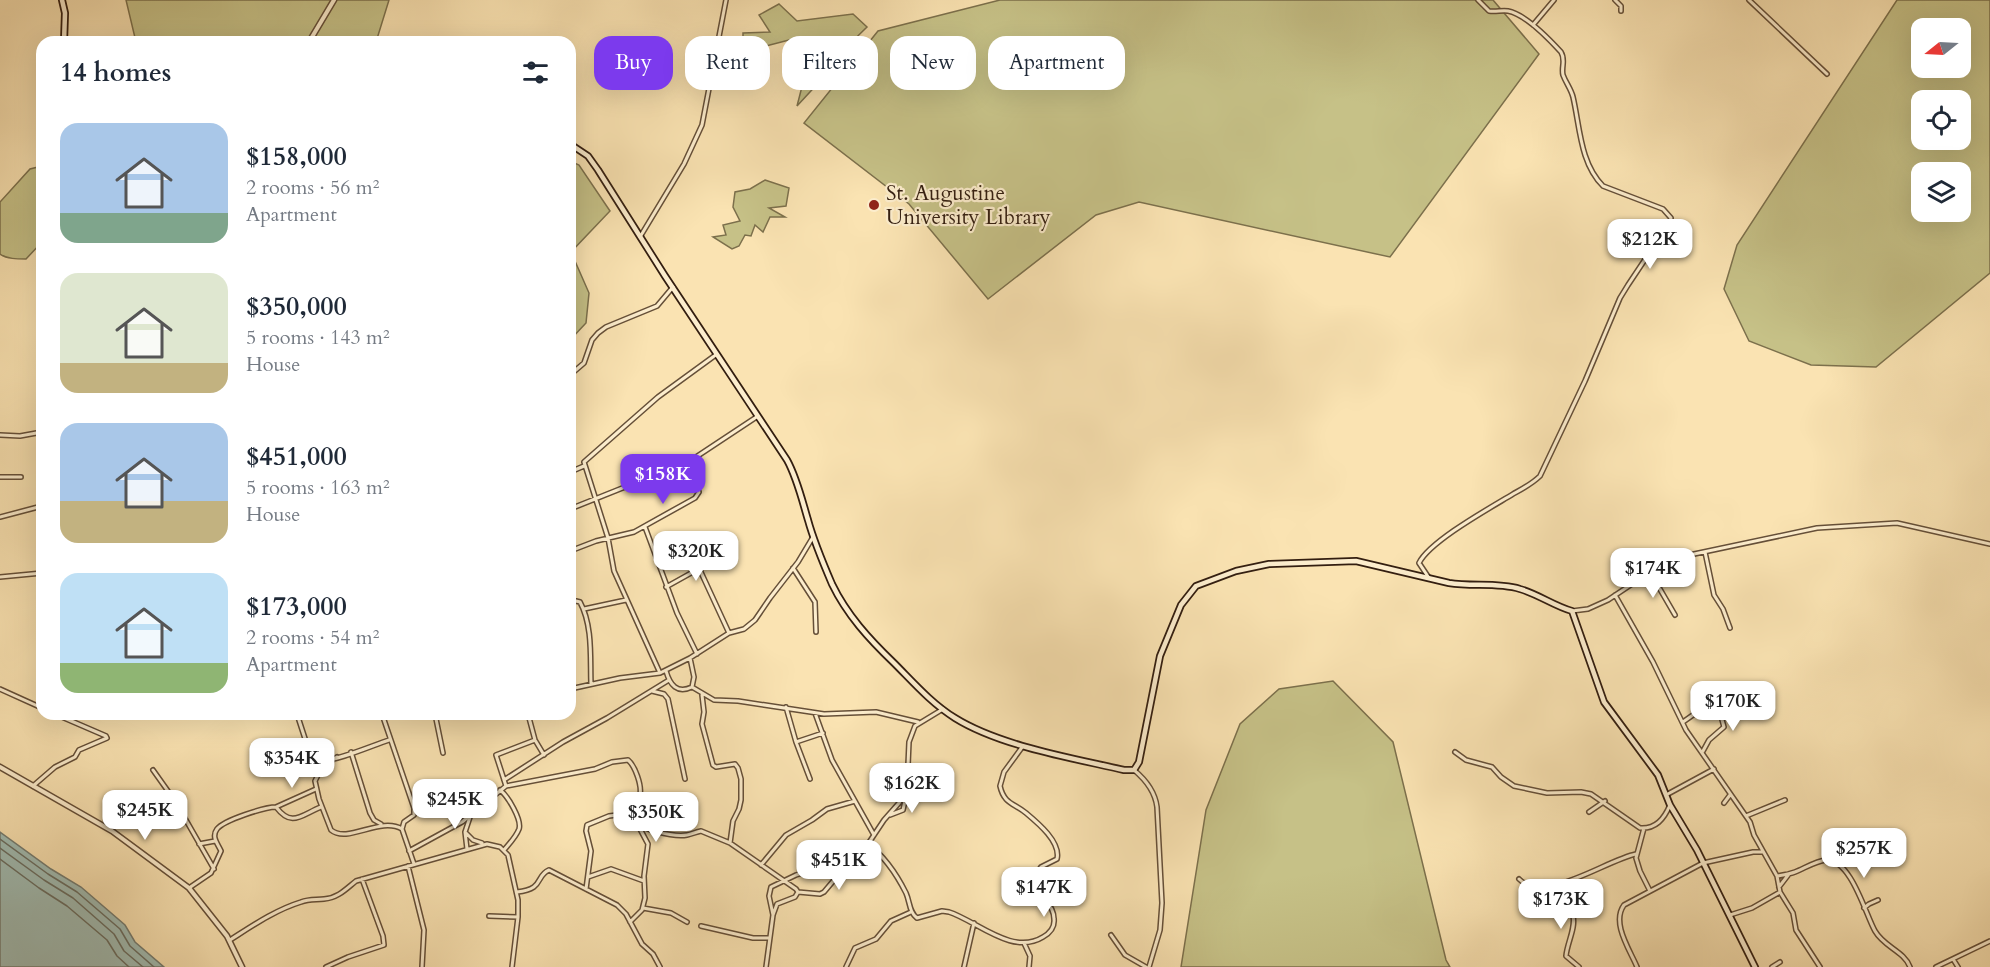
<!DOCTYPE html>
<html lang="en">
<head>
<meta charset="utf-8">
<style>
	:root { --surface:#fff; --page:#f6f6f7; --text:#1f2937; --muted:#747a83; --accent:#7c3aed }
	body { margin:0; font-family:Cardo,serif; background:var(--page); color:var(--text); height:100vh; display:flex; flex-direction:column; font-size:22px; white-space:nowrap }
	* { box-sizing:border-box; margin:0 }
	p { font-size:20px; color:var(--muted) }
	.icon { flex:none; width:33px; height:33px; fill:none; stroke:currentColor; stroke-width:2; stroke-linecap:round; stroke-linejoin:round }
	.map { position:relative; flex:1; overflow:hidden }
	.sheet { position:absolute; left:36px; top:36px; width:540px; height:684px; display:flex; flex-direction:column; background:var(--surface); border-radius:18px; box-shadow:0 6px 24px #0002 }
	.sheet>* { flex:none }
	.guide { position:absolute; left:594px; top:36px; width:570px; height:54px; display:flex; gap:12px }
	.needle { width:39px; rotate:252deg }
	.buttons { position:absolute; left:1911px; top:18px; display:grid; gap:12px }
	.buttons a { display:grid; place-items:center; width:60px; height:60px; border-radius:12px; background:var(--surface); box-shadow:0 6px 24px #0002; font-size:30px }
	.price { position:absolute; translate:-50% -51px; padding:0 14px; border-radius:12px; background:#fff; color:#222; font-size:20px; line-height:39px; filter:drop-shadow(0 2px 3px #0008) }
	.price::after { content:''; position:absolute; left:50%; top:36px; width:18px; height:14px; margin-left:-9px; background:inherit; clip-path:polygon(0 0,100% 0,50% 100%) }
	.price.selected { background:var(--accent); color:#fff }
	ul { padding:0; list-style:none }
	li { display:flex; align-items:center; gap:18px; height:150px; padding:0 24px }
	li span { display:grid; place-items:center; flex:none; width:168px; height:120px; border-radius:18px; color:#555 }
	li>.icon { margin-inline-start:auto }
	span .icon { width:72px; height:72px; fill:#fffc; stroke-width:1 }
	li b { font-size:26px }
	h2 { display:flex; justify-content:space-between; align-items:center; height:72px; padding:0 24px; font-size:26px }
	.chip { padding:0 21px; border-radius:18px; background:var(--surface); box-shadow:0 6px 24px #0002; font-size:21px; line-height:54px }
	.chip.selected { background:var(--accent); color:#fff }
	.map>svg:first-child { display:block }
	.green { fill:#c6c187; stroke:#7c704c; stroke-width:1.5; fill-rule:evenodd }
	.water { fill:#a1bdb4; stroke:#757d72; stroke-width:1.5 }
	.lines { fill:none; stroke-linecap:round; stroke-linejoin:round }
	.shore { stroke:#6a6e62; stroke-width:1.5 }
	.minor-casing { stroke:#654f38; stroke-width:6 }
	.tertiary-casing { stroke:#654f38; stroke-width:7 }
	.secondary-casing { stroke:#331e10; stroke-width:8 }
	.minor { stroke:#fcedcd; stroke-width:3 }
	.tertiary { stroke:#fcedcd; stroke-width:4 }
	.secondary { stroke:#fcedcd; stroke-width:4.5 }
	.poi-dot { fill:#8f2418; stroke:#fcedcd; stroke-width:2 }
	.labels { text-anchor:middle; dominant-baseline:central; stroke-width:4.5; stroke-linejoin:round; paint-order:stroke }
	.poi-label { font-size:21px; fill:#331e10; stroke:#fcedcd; text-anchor:start }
</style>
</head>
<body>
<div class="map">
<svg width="1990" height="967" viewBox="0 0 1990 967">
	<rect width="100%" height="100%" fill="#fae3b2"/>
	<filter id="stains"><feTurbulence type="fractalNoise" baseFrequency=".00333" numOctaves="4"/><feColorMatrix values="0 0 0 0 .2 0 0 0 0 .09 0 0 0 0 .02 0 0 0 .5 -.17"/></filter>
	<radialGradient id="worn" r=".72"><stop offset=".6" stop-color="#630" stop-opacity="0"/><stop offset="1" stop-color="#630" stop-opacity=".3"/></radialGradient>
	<!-- green -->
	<path class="green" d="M126 0H389L376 42H136Z
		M1000 0H1493L1539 54 1390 257 1139 202 1096 215 988 299 909 204 804 123 878 31Z
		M1897 0H1990V273L1876 367 1811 365 1749 341 1724 289 1737 245ZM1922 28H1960V68H1922ZM1922 100H1960V140H1922ZM1960 172V212H1922V172Z
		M779 4 797 21 853 14 867 27 829 64 821 80 797 106 805 75 802 57H808L810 50 802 46 797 53 788 50 789 40 766 46 743 43V33L770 32 759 15Z
		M570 161 579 165 610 211 571 252 589 293 586 323 570 340Z
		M42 166V242L26 259C17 259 7 259 0 254V202L30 169Z
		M765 180 789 188 786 206 769 208 785 217H770L763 232 755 225 751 236 745 235 739 246 732 249 713 237 726 235 723 225 740 221 733 207 735 192 750 189Z
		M1333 681 1393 742 1446 960 1450 967H1181L1206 810 1240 724 1279 689Z"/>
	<!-- water -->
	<path class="water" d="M0 832 51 869 81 887 125 925 135 942 164 967H0Z"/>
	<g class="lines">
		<!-- shore -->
		<path class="shore" d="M0 839 48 874 77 892 120 929 130 946 154 967
			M0 848 44 880 73 898 114 934 124 951 143 967
			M0 859 39 888 67 906 107 940 117 956 129 967"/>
		<!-- minor casing -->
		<g class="minor-casing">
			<path id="minor" d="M1615 0 1621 6V11
				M1749 0 1827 74
				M1533 25 1554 0
				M640 237 684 164 702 125 726 0
				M570 375 584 363 592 340 598 333 606 327 657 306 673 287
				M0 435 20 436 42 432
				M570 472 584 466
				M0 477H21
				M570 509 690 461 758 416
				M0 517 42 506
				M645 527 677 613 697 654
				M570 551 596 541 634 532 695 498 699 492 690 472V461
				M1705 552 1714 595 1723 609 1730 628
				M699 568 729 633
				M793 568 815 602 816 632
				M1650 572 1675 615
				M0 577 42 573
				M1429 578 1419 563C1430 541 1490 508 1513 494 1522 489 1532 484 1540 476L1585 381 1620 298 1628 285 1670 222 1671 218 1663 209 1603 186C1580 163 1580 127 1573 97 1571 89 1566 83 1563 75 1561 67 1566 60 1561 52 1550 40 1525 14 1508 11 1502 10 1496 12 1489 11L1478 0
				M666 587 718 558
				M1615 595 1653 662 1686 730 1750 822 1754 835 1777 876 1780 892 1793 913 1796 930 1820 967
				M570 603 576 601 580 602C593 626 590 658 591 684
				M584 609 626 600
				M1572 611 1588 609 1608 600 1650 572 1680 557 1817 528 1897 523 1990 544
				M666 671C670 685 677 694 692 687L694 677 690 658
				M660 673 614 571 608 538 584 462 658 397 717 354
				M692 687 714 700 738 701 824 714 876 712 918 722
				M0 689 42 708
				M570 689 620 678 660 673 690 658 729 633 744 629 755 620 770 598 798 562 813 537
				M652 691 664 694 668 699 685 779
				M702 695 704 712 702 724 713 765 716 767 735 764 738 768 741 779V800L739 809 733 821 730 843
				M1715 705 1718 697 1733 691
				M786 707 796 742 810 779
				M815 713 832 760 874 835
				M297 714 311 757C315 760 314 761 320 761 337 761 371 746 389 740
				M382 714 414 808V815L404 822 402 829 414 864
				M435 714 443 753
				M528 714 535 740 544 755
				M1683 722 1700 710 1737 698H1746
				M796 742 823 733
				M1703 751 1709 740 1724 727 1718 705
				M351 752 370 813 374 820 381 824
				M1455 752 1466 760 1492 767 1501 777 1514 786 1547 793 1581 792 1591 794 1640 828C1656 829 1664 819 1670 805
				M337 757 322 767 315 781 319 799 331 830C348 844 380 816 402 829
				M153 770 175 801 214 869
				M1134 770C1146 780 1155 791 1157 807L1162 903 1160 930 1149 967
				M504 780 563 742 607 718 669 680
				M33 786 55 767 75 757 79 750 107 738 106 736 55 714
				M506 786 496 755 535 740
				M500 790C508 796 522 820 519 829 516 837 509 844 504 850
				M1666 795 1714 769
				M1724 803 1730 795
				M276 807 316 789
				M1589 812 1605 801
				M890 815 903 810 907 792
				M1746 816 1785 800
				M1644 828 1636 858 1640 871 1650 891
				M466 833 473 840 482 843
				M199 844 215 841
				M868 844C884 856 897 875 906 893 910 902 909 912 917 918L942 911 949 912C977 921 1012 956 1043 937 1050 933 1055 928 1054 919 1054 902 1035 897 1037 873L1041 867 1057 859C1061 842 1038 823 1026 813 1014 803 1004 804 1000 786L1004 772 1023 746
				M467 849 465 832 470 817
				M409 851 462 822 506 786 595 769 612 762 628 760C635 766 642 785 640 795 639 802 632 809 633 817 635 830 676 837 687 835 692 834 696 832 701 831L730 843 796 889 798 892 795 897 777 904 773 915
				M761 865 786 835 812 820 827 809 855 801
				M408 866 424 930 422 967
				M1777 876C1783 875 1790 874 1795 872 1805 868 1816 861 1826 860 1851 859 1865 913 1875 931 1884 947 1904 951 1910 967
				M588 877 611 869 644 881
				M1519 879C1544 905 1606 860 1636 854
				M1564 883C1562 897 1571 903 1573 916 1576 928 1567 943 1566 956L1579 967
				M1779 887 1789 874
				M189 888 211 873 221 851C218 844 211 837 217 829 224 820 265 807 276 807 292 828 301 815 321 807
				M586 889 591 851 586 831 587 825 609 816 633 813
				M517 892C545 889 535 876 549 870L617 905 626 914 642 944 653 954 660 967
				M798 892 820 894 824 892 840 873 839 866 834 861
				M643 908 671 913 687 922
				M1864 908 1869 904 1878 900
				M1730 915 1752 908 1780 892
				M489 916 518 917
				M630 922 642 910 645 898 644 876 648 844 639 827
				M701 926 753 938H769
				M1111 935 1125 955 1146 967
				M230 940C252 926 275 910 301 902 309 899 316 900 324 899 338 898 346 889 356 881L487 844 500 847 508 855 518 900V917L512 967
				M1024 943 1030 956 1029 967
				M1953 959 1958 967
				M326 967 348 957 384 945 383 936 362 879
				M766 967 773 915 769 896 771 887 796 875 850 857 868 844 884 820 899 803 907 788 909 742 915 726 943 709
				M846 967 855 948 876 939 891 921 911 912
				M964 967 974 923
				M1637 967C1630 950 1611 923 1624 905L1703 863 1753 852H1763
				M1772 967 1780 962
				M1936 967 1990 941"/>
		</g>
		<!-- tertiary casing -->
		<g class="tertiary-casing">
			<path id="tertiary" d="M309 42 334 0
				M0 767 112 831 189 888 227 936 242 967"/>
		</g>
		<!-- secondary casing -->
		<g class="secondary-casing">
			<path id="secondary" d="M62 0 65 13 64 42
				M570 144 588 156 598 170 665 276 787 460C797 478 802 500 808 520 814 542 823 563 832 584 847 615 869 639 894 663 913 682 931 703 955 718 1000 746 1072 758 1124 770H1134L1139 762 1160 656 1181 605 1196 586 1236 571 1269 564 1356 561 1449 583C1472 587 1497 582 1520 589 1538 594 1554 606 1572 611L1604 702 1658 775 1670 805 1697 850 1755 967"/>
		</g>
		<!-- minor -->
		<use href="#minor" class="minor"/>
		<!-- tertiary -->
		<use href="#tertiary" class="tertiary"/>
		<!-- secondary -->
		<use href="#secondary" class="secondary"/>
	</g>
	<!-- markers -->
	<circle class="poi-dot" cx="874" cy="205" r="6"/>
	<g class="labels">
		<!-- poi labels -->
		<g class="poi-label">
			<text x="886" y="193">St. Augustine<tspan x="886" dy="24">University Library</tspan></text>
		</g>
	</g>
	<rect width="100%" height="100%" filter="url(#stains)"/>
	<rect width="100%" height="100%" fill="url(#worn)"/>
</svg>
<div class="buttons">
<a><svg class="needle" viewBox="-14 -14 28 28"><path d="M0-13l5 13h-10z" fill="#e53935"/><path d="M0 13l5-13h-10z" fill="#747a83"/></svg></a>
<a><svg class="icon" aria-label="locate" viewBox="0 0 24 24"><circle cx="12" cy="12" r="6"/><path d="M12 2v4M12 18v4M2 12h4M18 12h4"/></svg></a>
<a><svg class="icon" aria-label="layers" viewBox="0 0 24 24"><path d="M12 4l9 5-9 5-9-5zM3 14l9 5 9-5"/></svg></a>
</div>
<b class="price" style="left:1650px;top:270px">$212K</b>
<b class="price selected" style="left:663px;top:505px">$158K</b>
<b class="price" style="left:696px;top:582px">$320K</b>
<b class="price" style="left:1653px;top:599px">$174K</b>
<b class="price" style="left:1733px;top:732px">$170K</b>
<b class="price" style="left:292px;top:789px">$354K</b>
<b class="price" style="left:912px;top:814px">$162K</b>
<b class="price" style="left:455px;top:830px">$245K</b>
<b class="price" style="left:145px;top:841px">$245K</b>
<b class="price" style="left:656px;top:843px">$350K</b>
<b class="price" style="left:1864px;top:879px">$257K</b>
<b class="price" style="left:839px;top:891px">$451K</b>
<b class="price" style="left:1044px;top:918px">$147K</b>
<b class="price" style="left:1561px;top:930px">$173K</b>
<div class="guide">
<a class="chip selected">Buy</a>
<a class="chip">Rent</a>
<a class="chip">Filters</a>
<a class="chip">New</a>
<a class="chip">Apartment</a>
</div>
<section class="sheet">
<h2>14 homes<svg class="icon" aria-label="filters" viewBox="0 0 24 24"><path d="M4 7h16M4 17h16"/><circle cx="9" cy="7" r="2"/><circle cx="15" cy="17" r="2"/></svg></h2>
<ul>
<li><span style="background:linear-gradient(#a9c7e8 75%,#7fa58c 0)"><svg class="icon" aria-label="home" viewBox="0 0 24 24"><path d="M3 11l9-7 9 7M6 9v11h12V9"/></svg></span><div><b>$158,000</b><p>2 rooms · 56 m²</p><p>Apartment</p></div></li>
<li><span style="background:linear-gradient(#dfe7d0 75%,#c2b280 0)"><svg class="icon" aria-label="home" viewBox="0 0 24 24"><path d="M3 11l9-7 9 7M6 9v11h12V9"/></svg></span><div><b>$350,000</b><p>5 rooms · 143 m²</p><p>House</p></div></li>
<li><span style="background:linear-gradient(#a9c7e8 65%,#c2b280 0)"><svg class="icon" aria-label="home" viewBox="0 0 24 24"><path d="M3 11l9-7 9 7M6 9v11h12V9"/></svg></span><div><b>$451,000</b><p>5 rooms · 163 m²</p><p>House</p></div></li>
<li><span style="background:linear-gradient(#bfe0f5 75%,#8fb573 0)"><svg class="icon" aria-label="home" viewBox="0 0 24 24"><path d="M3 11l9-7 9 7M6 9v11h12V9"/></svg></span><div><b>$173,000</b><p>2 rooms · 54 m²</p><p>Apartment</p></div></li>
</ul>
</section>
</div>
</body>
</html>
